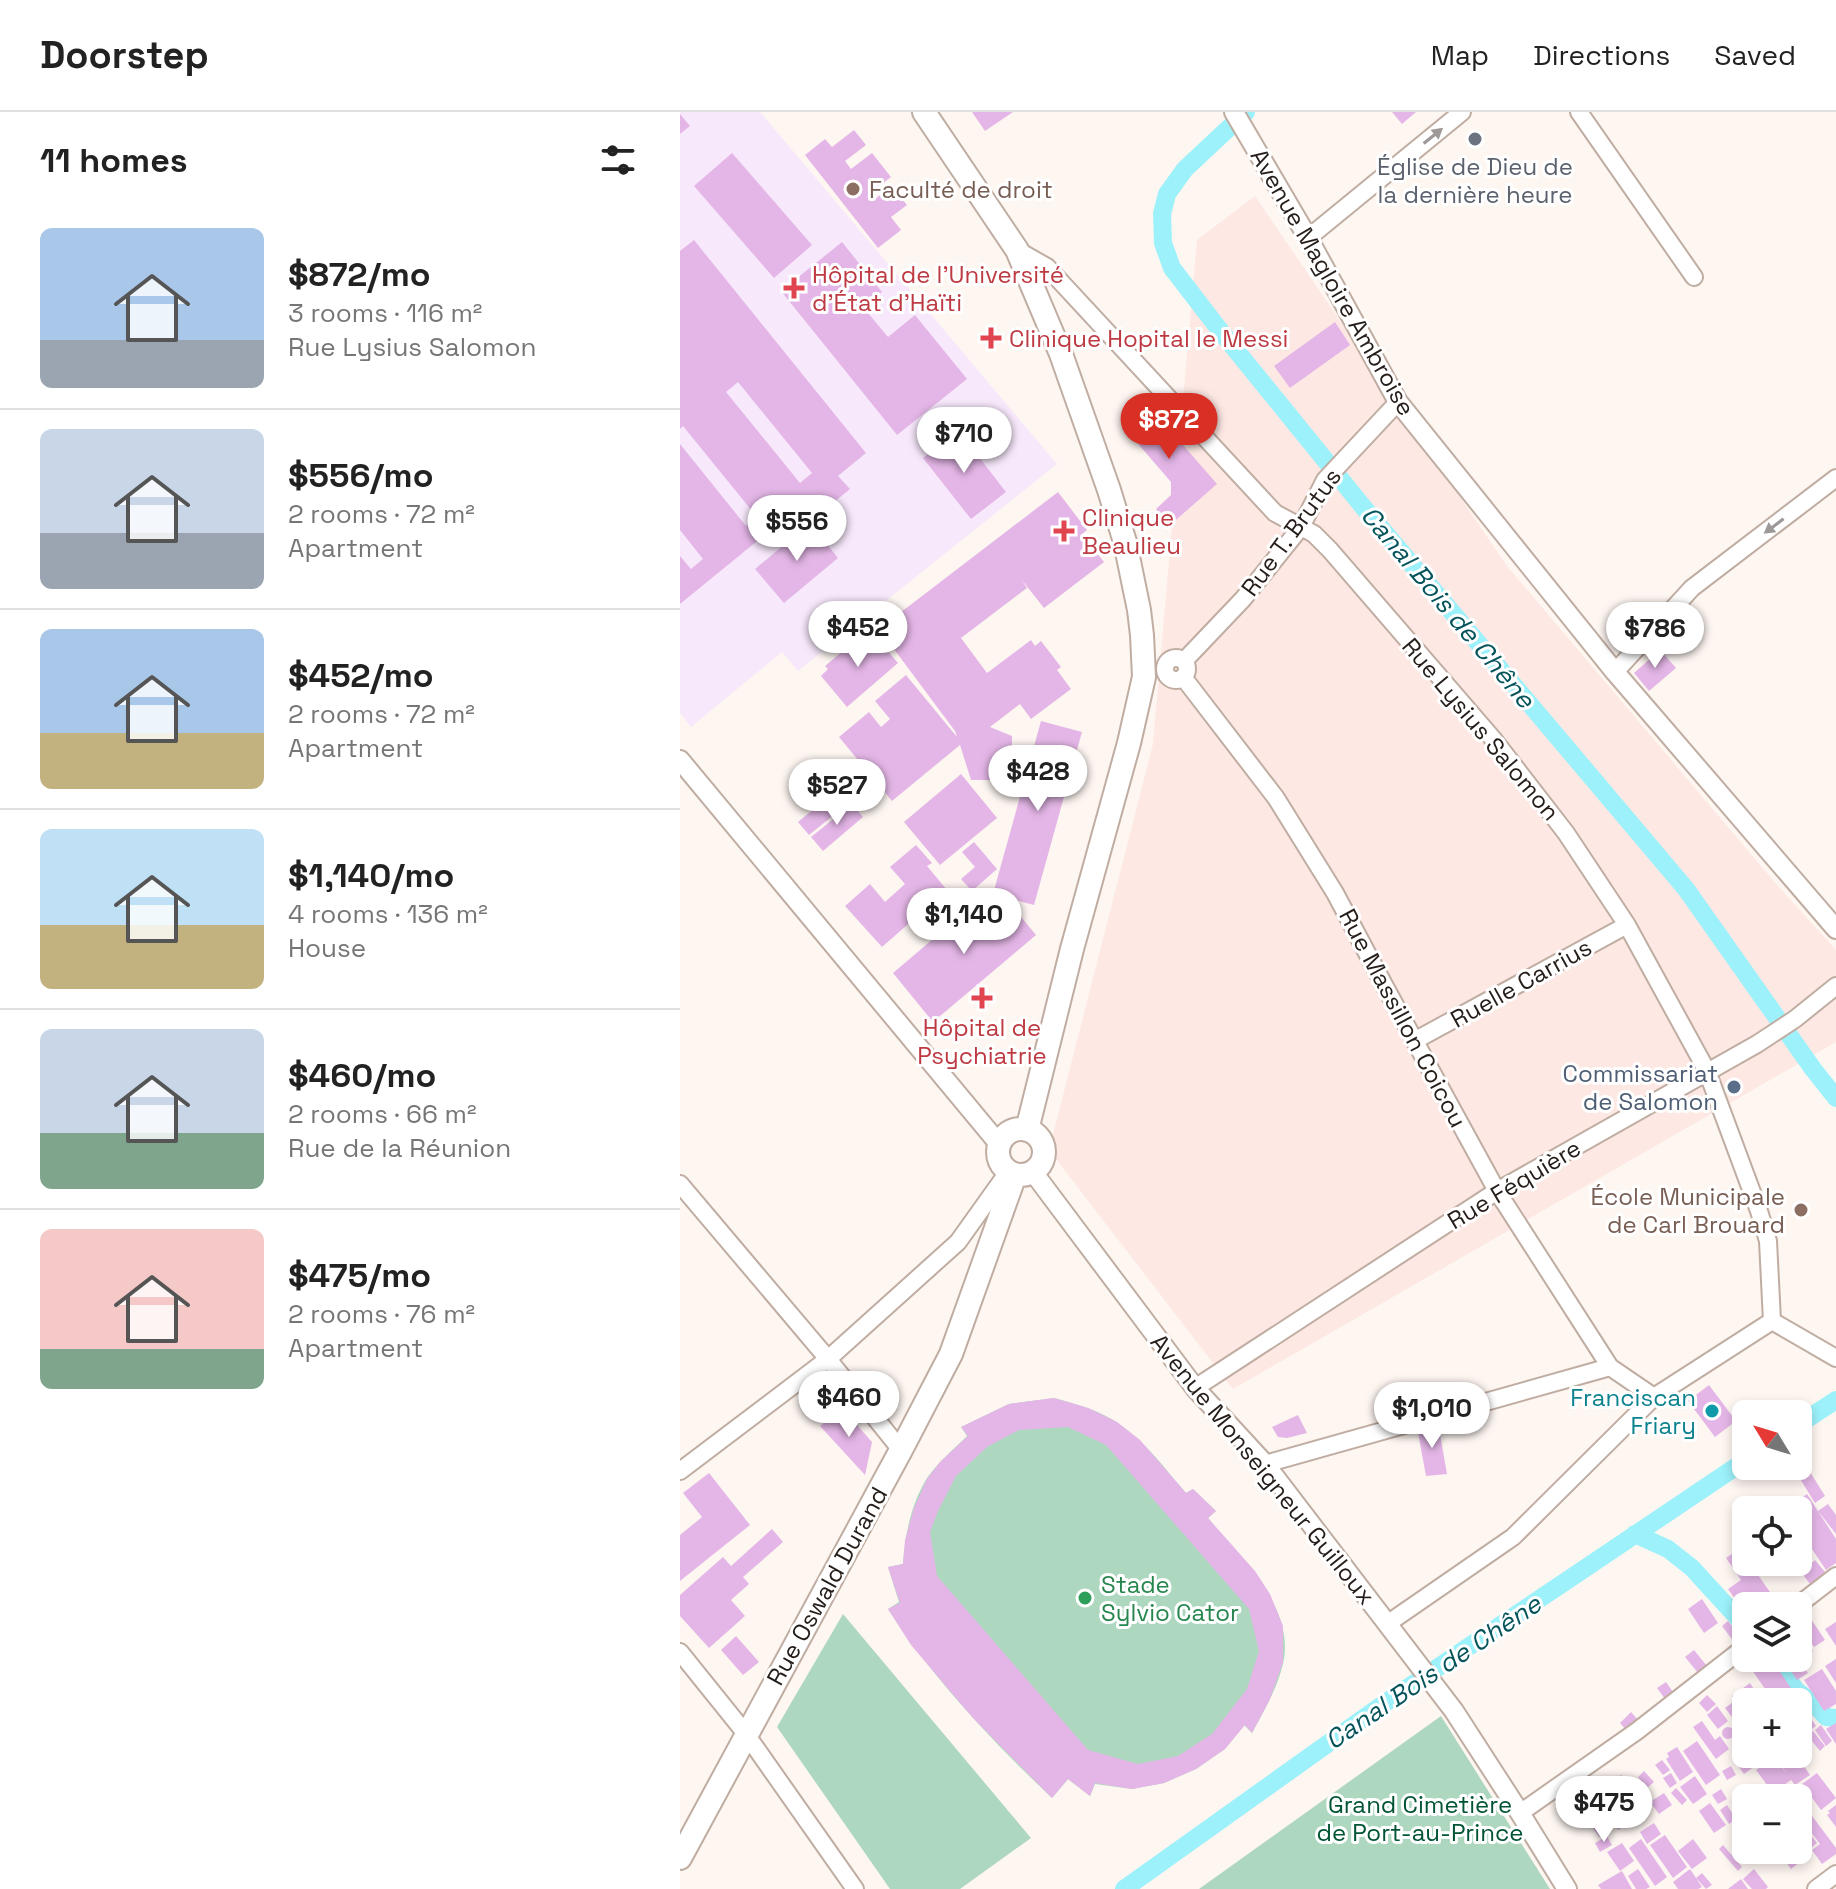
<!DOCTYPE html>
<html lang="en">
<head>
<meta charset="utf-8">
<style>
	:root { --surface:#fff; --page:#f6f6f6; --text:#222; --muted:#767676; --line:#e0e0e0; --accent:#d93025 }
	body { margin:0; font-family:"Space Grotesk",sans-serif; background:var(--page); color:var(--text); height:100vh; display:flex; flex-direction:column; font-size:30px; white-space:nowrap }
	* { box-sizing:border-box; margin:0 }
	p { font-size:26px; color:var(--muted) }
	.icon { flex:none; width:44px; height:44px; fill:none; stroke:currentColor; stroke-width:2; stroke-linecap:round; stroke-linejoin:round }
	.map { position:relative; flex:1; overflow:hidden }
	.sheet { display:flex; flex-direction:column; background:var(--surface); width:680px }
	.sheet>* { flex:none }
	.needle { width:52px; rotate:308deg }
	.tools { position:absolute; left:1052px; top:1288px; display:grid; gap:16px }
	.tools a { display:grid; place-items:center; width:80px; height:80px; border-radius:12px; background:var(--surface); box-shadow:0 4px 12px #0003; font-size:40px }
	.price { position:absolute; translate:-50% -68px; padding:0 18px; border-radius:28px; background:#fff; color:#222; font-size:26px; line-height:52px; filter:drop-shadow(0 2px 4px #0008) }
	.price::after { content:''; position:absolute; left:50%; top:48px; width:24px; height:18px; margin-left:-12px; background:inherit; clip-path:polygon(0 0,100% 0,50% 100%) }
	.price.current { background:var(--accent); color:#fff }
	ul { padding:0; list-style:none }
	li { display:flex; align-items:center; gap:24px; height:200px; padding:0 40px }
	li+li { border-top:2px solid var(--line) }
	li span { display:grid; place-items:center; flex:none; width:224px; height:160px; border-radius:12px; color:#555 }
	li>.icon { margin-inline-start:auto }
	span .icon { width:96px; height:96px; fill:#fffc; stroke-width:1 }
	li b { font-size:34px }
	h2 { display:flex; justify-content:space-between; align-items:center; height:96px; padding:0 40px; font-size:34px }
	header { display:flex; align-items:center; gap:48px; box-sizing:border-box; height:112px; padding:0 40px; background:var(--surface); border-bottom:2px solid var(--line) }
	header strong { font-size:38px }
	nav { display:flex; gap:44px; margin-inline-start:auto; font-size:28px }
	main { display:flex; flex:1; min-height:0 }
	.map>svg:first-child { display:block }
	.commercial { fill:#fde8e4 }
	.medical { fill:#f7e8fb }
	.green { fill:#aed7bf }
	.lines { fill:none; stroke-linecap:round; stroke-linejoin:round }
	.canal { stroke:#9cf1fa; stroke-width:18 }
	.building { fill:#e4b6e7; fill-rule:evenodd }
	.minor-casing { stroke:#c0ada2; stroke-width:20 }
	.tertiary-casing { stroke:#c0ada2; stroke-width:22 }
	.secondary-casing { stroke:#c0ada2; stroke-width:26 }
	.minor { stroke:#fff; stroke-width:16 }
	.tertiary { stroke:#fff; stroke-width:18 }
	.secondary { stroke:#fff; stroke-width:22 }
	.oneway { fill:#9d9998 }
	.worship-dot { fill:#6b7280; stroke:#fff; stroke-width:3 }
	.education-dot { fill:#8d6e63; stroke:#fff; stroke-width:3 }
	.health-dot { fill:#e0444e; stroke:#fff; stroke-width:3 }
	.service-dot { fill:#5c6f8a; stroke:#fff; stroke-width:3 }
	.culture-dot { fill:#0f9aa8; stroke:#fff; stroke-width:3 }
	.leisure-dot { fill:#2e9e5b; stroke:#fff; stroke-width:3 }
	.labels { text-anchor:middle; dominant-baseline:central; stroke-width:6; stroke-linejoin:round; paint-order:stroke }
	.worship-label { font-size:24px; fill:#5b616d; stroke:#fff }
	.education-label { font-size:24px; fill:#785e54; stroke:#fff; text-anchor:start }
	.health-label { font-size:24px; fill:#be3a42; stroke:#fff; text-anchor:start }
	.street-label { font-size:24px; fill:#251d19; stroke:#fff }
	.service-label { font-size:24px; fill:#4e5e75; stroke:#fff; text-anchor:end }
	.culture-label { font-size:24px; fill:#0d838f; stroke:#fff; text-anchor:end }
	.leisure-label { font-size:24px; fill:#27864d; stroke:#fff; text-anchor:start }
	.park-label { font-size:24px; fill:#015434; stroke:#fff }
	.water-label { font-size:26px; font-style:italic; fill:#05545b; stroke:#fff }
</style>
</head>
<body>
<header>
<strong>Doorstep</strong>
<nav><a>Map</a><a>Directions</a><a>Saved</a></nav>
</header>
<main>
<section class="sheet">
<h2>11 homes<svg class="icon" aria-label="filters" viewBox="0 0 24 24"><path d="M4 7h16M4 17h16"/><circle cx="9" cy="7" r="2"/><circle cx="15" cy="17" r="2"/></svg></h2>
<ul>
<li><span style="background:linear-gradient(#a9c7e8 70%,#9aa5b1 0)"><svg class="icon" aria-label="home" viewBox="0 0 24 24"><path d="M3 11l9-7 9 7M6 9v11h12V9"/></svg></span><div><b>$872/mo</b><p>3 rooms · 116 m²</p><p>Rue Lysius Salomon</p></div></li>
<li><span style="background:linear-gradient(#c9d6e8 65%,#9aa5b1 0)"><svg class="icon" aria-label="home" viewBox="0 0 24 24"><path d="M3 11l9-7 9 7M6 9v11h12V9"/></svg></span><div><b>$556/mo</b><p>2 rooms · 72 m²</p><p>Apartment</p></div></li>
<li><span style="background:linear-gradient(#a9c7e8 65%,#c2b280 0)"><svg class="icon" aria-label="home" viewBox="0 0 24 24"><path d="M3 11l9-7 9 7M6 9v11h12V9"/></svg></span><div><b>$452/mo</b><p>2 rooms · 72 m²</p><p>Apartment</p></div></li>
<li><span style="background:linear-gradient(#bfe0f5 60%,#c2b280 0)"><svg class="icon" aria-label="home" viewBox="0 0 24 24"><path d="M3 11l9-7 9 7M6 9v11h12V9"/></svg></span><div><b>$1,140/mo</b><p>4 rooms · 136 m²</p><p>House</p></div></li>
<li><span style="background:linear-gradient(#c9d6e8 65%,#7fa58c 0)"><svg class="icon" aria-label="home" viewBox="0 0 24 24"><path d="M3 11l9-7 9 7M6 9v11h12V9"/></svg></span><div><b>$460/mo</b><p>2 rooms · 66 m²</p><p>Rue de la Réunion</p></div></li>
<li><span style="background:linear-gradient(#f6c9c9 75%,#7fa58c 0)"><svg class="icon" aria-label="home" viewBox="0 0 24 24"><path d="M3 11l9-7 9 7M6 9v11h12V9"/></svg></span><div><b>$475/mo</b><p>2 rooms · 76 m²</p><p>Apartment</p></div></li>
</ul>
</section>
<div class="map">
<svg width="1156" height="1777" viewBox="0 0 1156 1777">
	<rect width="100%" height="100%" fill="#fef6f1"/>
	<!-- commercial -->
	<path class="commercial" d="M575 84 827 454 1097 773 1156 838V930L553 1277 369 1038 473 632 517 128Z"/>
	<!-- medical -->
	<path class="medical" d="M0 0H80L377 352 118 559 102 540 11 615 0 601Z"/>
	<!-- green -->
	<path class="green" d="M374 1286C396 1292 420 1298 439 1312 466 1330 485 1357 506 1381L513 1377 536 1399 528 1406C561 1447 616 1495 603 1552 597 1577 584 1599 572 1621L564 1613 545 1637 516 1657 484 1671 452 1677 415 1672 410 1684 388 1667 372 1686C312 1629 254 1568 208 1497L219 1490 208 1455 223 1452C225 1423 231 1392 247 1366 258 1350 274 1337 287 1324L281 1315 329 1292Z
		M163 1502 351 1726 280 1777H210L97 1615Z
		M761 1604 870 1777H519Z"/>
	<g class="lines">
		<!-- canal -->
		<path class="canal" d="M566 0 505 57 487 82 482 102 483 131 492 156 542 221 684 396 1006 777 1133 957 1156 986
			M1118 1313 1156 1288
			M955 1422 988 1437 1012 1456 1066 1515
			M1093 1546 1116 1578 1136 1594 1146 1605 1156 1606
			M444 1777 702 1593 1066 1348"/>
	</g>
	<!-- building -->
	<path class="building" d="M292 0H333L305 19Z
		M712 0H736L722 12Z
		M0 2 10 14 0 22Z
		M174 18 186 33 165 49 171 57 192 41 211 65 190 81 195 87 212 74 227 93 211 105 221 118 198 136 125 43 145 27 152 35Z
		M52 41 132 133 94 166 14 74Z
		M14 128 186 341 158 364 170 377 143 399 131 385 0 492V444L11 457 23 447 0 418V332L66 414 77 405 3 314 0 317V139ZM58 270 132 361 120 371 46 280Z
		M162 130 202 180 183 195 208 225 235 203 287 267 217 323 101 179Z
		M655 210 670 233 610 276 594 254Z
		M463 287 537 372 490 413 476 397 491 383V370L441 312 456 298 453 295Z
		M278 318 326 380 291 407 243 346Z
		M378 380 407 418 402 422 424 450 364 496 341 467 347 476 281 526 307 561 351 528 355 534 361 529 381 555 377 558 391 577 351 607 340 592 310 615 332 624V668H291L280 633 212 689 159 625 189 600 201 615 210 607 195 589 226 563 277 625 275 619 199 517Z
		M130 411 158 446 104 491 75 457Z
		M191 520 218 551 167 595 141 564 148 557 145 554 170 533 173 536Z
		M980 538 996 556 969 579 954 561Z
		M361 609 402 620 354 793 313 782Z
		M281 662 317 706 260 753 224 710Z
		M159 676 170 690 129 723 118 710Z
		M172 692 183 705 143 739 131 725Z
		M294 730 317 757 292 779 281 767 295 755 282 740Z
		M236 733 252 751 247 754 267 778 202 835 165 794 190 772 205 790 225 772 210 755Z
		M306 782 318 796 327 788 356 823 253 910 213 861Z
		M1029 1273 1056 1309 1035 1325 1008 1289Z
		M374 1286 408 1296 437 1310 460 1328 506 1381 513 1377 536 1399 528 1406 575 1459 590 1482 603 1514V1550L590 1587 572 1621 565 1613 545 1637 516 1657 484 1671 452 1677 415 1671 410 1684 388 1667 372 1686 293 1606 231 1533 208 1497 220 1491 208 1455 223 1452 225 1428 234 1396 247 1367 260 1350 288 1324 281 1315 329 1292ZM388 1315 426 1333 569 1497 579 1539 567 1577 532 1622 498 1644 458 1652 408 1638 257 1464 250 1420 258 1399 276 1364 307 1335 339 1318Z
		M163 1297 192 1330 185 1363 140 1314Z
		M618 1303 627 1321 607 1326 598 1325 592 1315Z
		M758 1311 767 1362 746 1364 737 1315Z
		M1122 1347 1145 1384 1135 1391 1112 1354H1118V1349Z
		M29 1361 70 1413 0 1469V1423L22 1405 3 1381Z
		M1127 1382 1156 1427V1451L1146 1458 1118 1416V1405L1128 1398 1121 1386Z
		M1148 1392 1156 1403V1422L1138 1399Z
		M92 1417 103 1430 63 1465 69 1472 51 1488 65 1504 29 1536 0 1504V1483L43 1445 51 1454Z
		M1059 1437 1066 1446V1450H1069L1092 1483 1079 1493 1076 1488 1062 1497 1048 1477 1061 1468 1046 1446Z
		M1135 1448 1145 1460 1130 1472 1121 1460Z
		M1022 1487 1038 1511 1024 1521 1008 1497Z
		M1131 1507 1145 1528 1134 1535 1120 1514Z
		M1048 1509 1060 1524 1054 1530 1042 1514Z
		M1156 1510V1534L1145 1517Z
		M56 1524 79 1550 63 1563 41 1538Z
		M1124 1527 1133 1539 1122 1548 1118 1542V1532Z
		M1014 1538 1027 1554 1018 1561 1005 1545Z
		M1091 1546 1136 1614 1118 1627V1590H1094L1072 1558Z
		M1097 1546H1115L1119 1551 1107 1560Z
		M1156 1547V1571L1145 1554Z
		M1121 1552 1128 1561 1117 1568 1111 1559Z
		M1142 1557 1156 1579V1592L1144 1599 1124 1568Z
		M986 1570 993 1580 985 1587 977 1576Z
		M1070 1571 1075 1579 1057 1591 1052 1584Z
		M1027 1583 1036 1592 1027 1600 1019 1591Z
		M1074 1583 1079 1590H1066V1603L1059 1593Z
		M1053 1590 1060 1599 1052 1605 1045 1596Z
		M1037 1594 1048 1609 1038 1617 1027 1603Z
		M951 1600 959 1609 948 1620 940 1611Z
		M1062 1601 1066 1606V1619L1063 1622 1052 1608Z
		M1022 1609 1035 1628 1040 1624 1049 1637 1036 1647 1013 1615Z
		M1156 1611V1632L1146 1617Z
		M1141 1613 1152 1629 1146 1634 1135 1618Z
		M1042 1621a6 6 0 1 1 12 0a6 6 0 1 1-12 0Z
		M1133 1619 1145 1634 1140 1639 1128 1624Z
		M1017 1629 1040 1663 1026 1673 1003 1639Z
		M997 1635 1013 1660 1000 1669 986 1647 989 1645 987 1641Z
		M1094 1642H1116L1130 1663 1115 1673 1111 1668 1093 1681 1076 1658 1095 1646 1107 1662Z
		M1070 1645 1075 1654 1064 1662 1058 1654Z
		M982 1648 990 1658 983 1663 975 1653Z
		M1051 1654 1056 1663 1047 1668 1042 1659Z
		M964 1659 974 1670 967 1676 958 1665Z
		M991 1661 997 1671 990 1676 983 1666Z
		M1137 1661 1156 1686 1141 1698 1122 1672Z
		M941 1663 947 1671 936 1679 930 1670Z
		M1015 1664 1027 1682 1013 1692 1000 1675Z
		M1070 1673 1082 1684 1080 1686H1068L1063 1681Z
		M996 1676 1007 1688 1002 1693 991 1681Z
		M1041 1677 1047 1687 1038 1692 1032 1683Z
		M930 1681 949 1711 938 1718 919 1688Z
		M984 1681 992 1693 979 1702 970 1690Z
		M914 1689 932 1716 919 1725 901 1698Z
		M1121 1689 1156 1736V1742L1142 1752 1132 1738 1140 1732 1118 1703V1692Z
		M1030 1691 1046 1713 1034 1721 1019 1699Z
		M1047 1693 1056 1707 1049 1712 1040 1698Z
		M1156 1693V1715L1147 1703 1150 1701 1148 1699Z
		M1118 1706 1137 1731 1126 1740 1118 1729Z
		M974 1711 981 1722 967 1732 960 1720Z
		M985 1723 1007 1755 993 1766 970 1733Z
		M927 1724 932 1733 920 1740 915 1731Z
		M961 1727 987 1765 975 1774 949 1736Z
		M1013 1727 1027 1746 1012 1757 998 1739Z
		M942 1731 954 1749 940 1759 927 1740Z
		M1043 1733 1062 1755 1058 1759 1039 1737Z
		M1068 1738H1087L1089 1741 1079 1750Z
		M1097 1738H1119L1125 1746 1111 1757Z
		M958 1757 970 1775 966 1777H956L948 1764Z
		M1010 1757 1022 1775 1018 1777H998L993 1770Z
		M1074 1757 1088 1775 1086 1777H1072L1063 1767Z
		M942 1759 952 1777H921L918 1773Z
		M1022 1761 1032 1773 1026 1777 1016 1766Z
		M1061 1767 1068 1777H1048Z"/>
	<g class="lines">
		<!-- minor casing -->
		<g class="minor-casing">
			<path id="minor" d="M899 0 1014 165
				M628 126 782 0
				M337 138 367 155 595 401 634 422 650 438 814 628 886 721 947 813 1027 959 1079 1099 1088 1129 1092 1209
				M485 557a11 11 0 1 1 22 0a11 11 0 1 1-22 0Z
				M504 549 563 487 621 415 645 368 718 290
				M935 560 1012 476 1156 366
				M503 565 596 686 655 781 703 871 817 1079 930 1255
				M734 929 947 813
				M0 1072 148 1247 221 1338
				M515 1276 817 1079 1077 932 1115 907 1156 874
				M585 1352 930 1255 974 1285
				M0 1359 148 1247 278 1130 328 1060
				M1117 1494 1156 1464
				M707 1512 833 1425 974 1285 1092 1209 1156 1246
				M0 1540 66 1622 175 1777
				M840 1701 957 1619 1066 1534
				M1136 1777 1156 1762"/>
		</g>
		<!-- tertiary casing -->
		<g class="tertiary-casing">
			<path id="tertiary" d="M554 0 628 126 718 290 935 560 1156 817
				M0 648 319 1032
				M353 1060 515 1276 585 1352 774 1599 840 1701 887 1777"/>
		</g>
		<!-- secondary casing -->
		<g class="secondary-casing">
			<path id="secondary" d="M244 0 337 138 381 242 429 378 445 430 459 498 462 523 464 565 449 631 392 837 347 1018
				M318 1040a23 23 0 1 1 46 0a23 23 0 1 1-46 0Z
				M0 1746 221 1338 271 1242 335 1063"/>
		</g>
		<!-- minor -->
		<use href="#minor" class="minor"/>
		<!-- tertiary -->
		<use href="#tertiary" class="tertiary"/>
		<!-- secondary -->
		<use href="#secondary" class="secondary"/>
	</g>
	<!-- one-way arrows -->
	<defs><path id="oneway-solid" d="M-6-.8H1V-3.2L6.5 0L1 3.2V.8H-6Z" transform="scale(2)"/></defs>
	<g class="oneway">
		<use href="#oneway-solid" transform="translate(753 24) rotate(-39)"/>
		<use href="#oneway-solid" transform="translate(1094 414) rotate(143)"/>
	</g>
	<!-- markers -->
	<circle class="worship-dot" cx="795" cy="27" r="8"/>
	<g class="education-dot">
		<circle cx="173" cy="77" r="8"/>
		<circle cx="1121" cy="1098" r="8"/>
	</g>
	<g class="health-dot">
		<path d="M110 164h8v8h8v8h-8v8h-8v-8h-8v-8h8z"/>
		<path d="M307 214h8v8h8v8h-8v8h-8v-8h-8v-8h8z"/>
		<path d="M380 407h8v8h8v8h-8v8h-8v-8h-8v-8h8z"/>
		<path d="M298 874h8v8h8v8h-8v8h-8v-8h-8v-8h8z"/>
	</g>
	<circle class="service-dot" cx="1054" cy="975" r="8"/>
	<circle class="culture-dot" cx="1032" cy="1299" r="8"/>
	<circle class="leisure-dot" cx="405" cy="1486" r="8"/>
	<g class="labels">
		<!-- worship labels -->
		<g class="worship-label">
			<text x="795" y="54">Église de Dieu de<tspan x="795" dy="28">la dernière heure</tspan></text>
		</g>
		<!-- education labels -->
		<g class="education-label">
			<text x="189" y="77">Faculté de droit</text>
			<text x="1105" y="1084" text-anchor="end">École Municipale<tspan x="1105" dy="28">de Carl Brouard</tspan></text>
		</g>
		<!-- health labels -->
		<g class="health-label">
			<text x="132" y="162">Hôpital de l'Université<tspan x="132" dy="28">d'État d'Haïti</tspan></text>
			<text x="329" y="226">Clinique Hopital le Messi</text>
			<text x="402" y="405">Clinique<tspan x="402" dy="28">Beaulieu</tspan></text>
			<text x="302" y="915" text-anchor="middle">Hôpital de<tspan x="302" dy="28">Psychiatrie</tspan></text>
		</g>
		<!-- street labels -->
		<g class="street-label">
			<text transform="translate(653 170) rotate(60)">Avenue Magloire Ambroise</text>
			<text transform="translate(611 420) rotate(-54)">Rue T. Brutus</text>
			<text transform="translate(801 617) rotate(50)">Rue Lysius Salomon</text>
			<text transform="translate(841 871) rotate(-29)">Ruelle Carrius</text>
			<text transform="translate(723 906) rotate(62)">Rue Massillon Coicou</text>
			<text transform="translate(834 1072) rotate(-31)">Rue Féquière</text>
			<text transform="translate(583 1357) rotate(51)">Avenue Monseigneur Guilloux</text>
			<text transform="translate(147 1474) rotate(-61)">Rue Oswald Durand</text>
		</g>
		<!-- service labels -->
		<g class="service-label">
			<text x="1038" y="961">Commissariat<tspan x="1038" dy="28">de Salomon</tspan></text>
		</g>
		<!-- culture labels -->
		<g class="culture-label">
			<text x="1016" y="1285">Franciscan<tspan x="1016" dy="28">Friary</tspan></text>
		</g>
		<!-- leisure labels -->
		<g class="leisure-label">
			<text x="421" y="1472">Stade<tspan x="421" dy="28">Sylvio Cator</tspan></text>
		</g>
		<!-- park labels -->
		<g class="park-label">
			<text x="740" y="1692">Grand Cimetière<tspan x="740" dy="28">de Port-au-Prince</tspan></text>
		</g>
		<!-- water labels -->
		<g class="water-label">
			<text transform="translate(768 495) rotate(50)">Canal Bois de Chêne</text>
			<text transform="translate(753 1560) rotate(-34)">Canal Bois de Chêne</text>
		</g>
	</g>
</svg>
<div class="tools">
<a><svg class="needle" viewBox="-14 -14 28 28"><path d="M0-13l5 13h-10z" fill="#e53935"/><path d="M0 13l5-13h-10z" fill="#767676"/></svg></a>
<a><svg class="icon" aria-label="locate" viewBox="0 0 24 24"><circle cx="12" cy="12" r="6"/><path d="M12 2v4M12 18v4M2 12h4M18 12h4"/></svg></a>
<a><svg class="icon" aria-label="layers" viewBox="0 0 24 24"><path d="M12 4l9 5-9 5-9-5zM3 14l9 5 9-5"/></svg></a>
<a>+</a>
<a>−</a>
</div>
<b class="price current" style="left:489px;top:349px">$872</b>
<b class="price" style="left:284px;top:363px">$710</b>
<b class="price" style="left:117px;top:451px">$556</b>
<b class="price" style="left:178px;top:557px">$452</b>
<b class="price" style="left:975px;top:558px">$786</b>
<b class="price" style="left:358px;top:701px">$428</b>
<b class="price" style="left:157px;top:715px">$527</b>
<b class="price" style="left:284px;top:844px">$1,140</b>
<b class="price" style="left:169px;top:1327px">$460</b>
<b class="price" style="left:752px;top:1338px">$1,010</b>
<b class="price" style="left:924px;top:1732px">$475</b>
</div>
</main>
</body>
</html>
